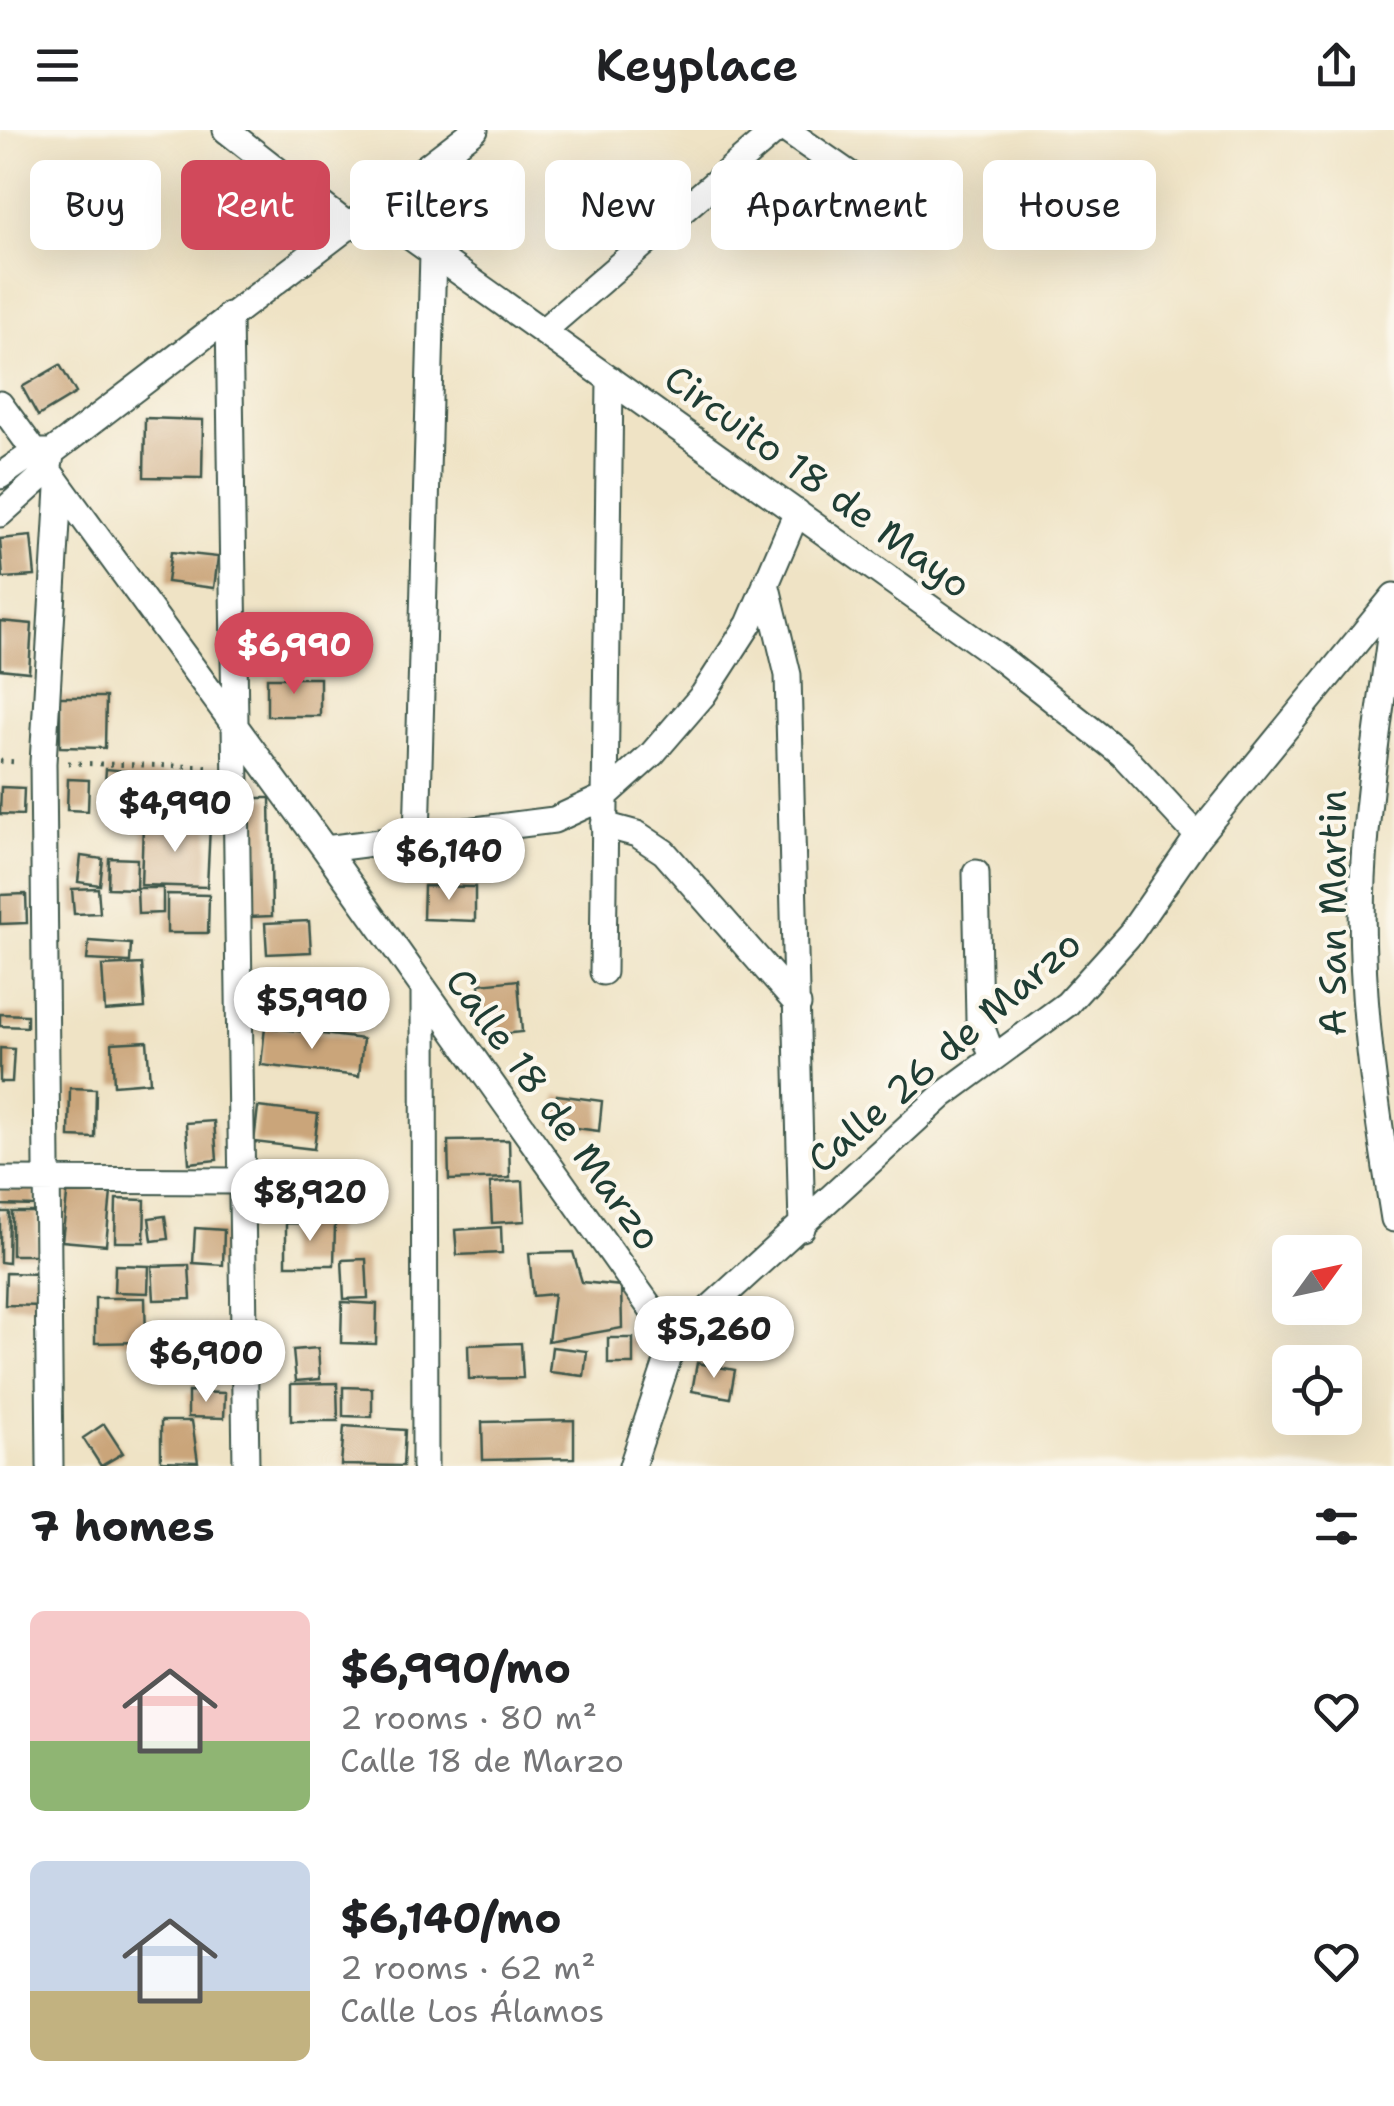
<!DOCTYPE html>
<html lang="en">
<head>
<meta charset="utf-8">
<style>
	:root { --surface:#fff; --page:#f2f2f2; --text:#202124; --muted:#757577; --accent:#d1495b }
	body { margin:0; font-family:"Shantell Sans",sans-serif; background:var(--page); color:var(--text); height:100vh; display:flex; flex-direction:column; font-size:38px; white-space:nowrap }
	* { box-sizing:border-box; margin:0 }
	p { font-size:32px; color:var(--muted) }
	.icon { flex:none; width:55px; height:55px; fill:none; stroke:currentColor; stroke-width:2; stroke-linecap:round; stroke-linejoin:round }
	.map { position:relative; height:1336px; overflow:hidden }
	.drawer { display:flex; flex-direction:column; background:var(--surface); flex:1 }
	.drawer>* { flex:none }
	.top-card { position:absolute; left:30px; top:30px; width:1335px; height:90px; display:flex; gap:20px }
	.needle { width:65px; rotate:57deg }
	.controls { position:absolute; left:1272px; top:1105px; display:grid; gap:20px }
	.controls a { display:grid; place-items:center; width:90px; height:90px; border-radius:15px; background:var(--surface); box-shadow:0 10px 40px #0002; font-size:50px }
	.price { position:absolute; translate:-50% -85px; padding:0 22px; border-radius:35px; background:#fff; color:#222; font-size:32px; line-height:65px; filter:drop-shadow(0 2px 5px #0008) }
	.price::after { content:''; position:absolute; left:50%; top:60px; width:30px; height:22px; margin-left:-15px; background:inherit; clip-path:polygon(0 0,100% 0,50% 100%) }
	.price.on { background:var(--accent); color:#fff }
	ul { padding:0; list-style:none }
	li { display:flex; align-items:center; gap:30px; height:250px; padding:0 30px }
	li span { display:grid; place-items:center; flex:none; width:280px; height:200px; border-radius:15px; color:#555 }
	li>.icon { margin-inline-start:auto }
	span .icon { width:120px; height:120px; fill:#fffc; stroke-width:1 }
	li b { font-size:42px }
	h2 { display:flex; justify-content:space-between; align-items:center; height:120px; padding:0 30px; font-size:42px }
	.chip { padding:0 35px; border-radius:15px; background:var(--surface); box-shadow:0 10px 40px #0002; font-size:35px; line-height:90px }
	.chip.on { background:var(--accent); color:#fff }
	header { display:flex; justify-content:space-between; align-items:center; height:130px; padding:0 30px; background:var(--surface); font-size:45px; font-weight:600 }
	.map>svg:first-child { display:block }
	.building { fill:#caa57a }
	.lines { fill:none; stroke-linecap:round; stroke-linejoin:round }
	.minor-casing { stroke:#3e564a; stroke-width:29 }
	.path { stroke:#3e564a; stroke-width:5; stroke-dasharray:2.5 8; stroke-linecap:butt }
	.minor { stroke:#fff; stroke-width:25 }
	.labels { text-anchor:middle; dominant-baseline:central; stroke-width:8; stroke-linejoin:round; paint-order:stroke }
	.street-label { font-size:38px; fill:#1f3d34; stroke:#fbf7ec }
</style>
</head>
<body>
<header><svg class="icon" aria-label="menu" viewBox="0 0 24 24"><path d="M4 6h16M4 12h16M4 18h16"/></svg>Keyplace<svg class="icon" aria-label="share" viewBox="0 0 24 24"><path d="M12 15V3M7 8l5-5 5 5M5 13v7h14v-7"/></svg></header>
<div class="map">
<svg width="1394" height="1336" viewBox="0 0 1394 1336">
	<rect width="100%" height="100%" fill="#fbf7ec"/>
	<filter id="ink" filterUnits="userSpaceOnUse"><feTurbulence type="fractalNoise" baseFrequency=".01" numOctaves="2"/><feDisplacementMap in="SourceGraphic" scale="20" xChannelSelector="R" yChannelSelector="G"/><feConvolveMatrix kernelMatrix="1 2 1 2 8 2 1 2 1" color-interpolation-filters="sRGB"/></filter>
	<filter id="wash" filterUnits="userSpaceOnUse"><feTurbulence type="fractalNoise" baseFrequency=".0048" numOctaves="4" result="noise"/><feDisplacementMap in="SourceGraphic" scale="40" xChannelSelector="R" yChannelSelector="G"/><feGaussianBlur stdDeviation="2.25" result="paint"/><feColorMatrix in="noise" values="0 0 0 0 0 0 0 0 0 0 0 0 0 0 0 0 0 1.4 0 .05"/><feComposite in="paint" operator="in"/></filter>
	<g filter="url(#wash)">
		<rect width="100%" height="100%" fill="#efe3c5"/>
		<g id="blocks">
			<!-- building -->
			<path class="building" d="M60 235 76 263 38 286 22 257Z
				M145 288 203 290 202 348 144 347Z
				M31 406 35 446 3 448 0 409Z
				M171 422 218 427 214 458 167 452Z
				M0 491 32 494 29 542 0 539Z
				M267 548H320V586H267Z
				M60 567H106L105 618 60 617Z
				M106 639 169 645 167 659 105 653Z
				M68 649 89 650 88 681 67 680Z
				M1 657 24 658 23 685 0 684Z
				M173 663 208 664 207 692 172 690Z
				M247 668H270L272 786 249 787Z
				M143 693 210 696 207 757 141 755Z
				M81 726 103 729 100 755 78 752Z
				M109 728 137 729 136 759 108 758Z
				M424 756 475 757V791L423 789Z
				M98 758 100 783 74 784 72 759Z
				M137 758H163V783L138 784Z
				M26 764 27 793 0 794V765Z
				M167 764 209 765 208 803H167Z
				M309 791 311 822 267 824 265 793Z
				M89 811 131 814 130 832 87 830Z
				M142 834 145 878 105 881 102 836Z
				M518 850 522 902 483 906 479 854Z
				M0 884 27 885V897L0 896Z
				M265 897 363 909 359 946 261 935Z
				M147 911 150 952 114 955 112 913Z
				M0 918 14 919 12 952H0Z
				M70 958 96 959 95 1008 69 1007Z
				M557 965 602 971 599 1001 553 995Z
				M258 977 318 984 314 1019 254 1012Z
				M214 991 217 1030 189 1033 186 993Z
				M509 1010 510 1048 449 1050 448 1011Z
				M523 1051 525 1091 492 1093 490 1053Z
				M288 1055H330L331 1087H289Z
				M68 1057 111 1062 106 1115 62 1111Z
				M0 1059H35V1076L0 1075Z
				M116 1069 145 1070 144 1112H115Z
				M0 1082H9L8 1133 0 1132Z
				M12 1082H37V1125H12Z
				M165 1086 168 1109 152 1111 149 1088Z
				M286 1093 335 1094 334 1135H286Z
				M501 1097 502 1123 457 1125 455 1100Z
				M195 1098 224 1100 223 1135 193 1133Z
				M573 1122 582 1152 621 1156 622 1198 548 1211 554 1164 533 1166 529 1123Z
				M366 1129 368 1168 344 1169 342 1130Z
				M115 1135 149 1136 148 1163 114 1162Z
				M189 1135 191 1169 154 1170 152 1136Z
				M6 1143 42 1144V1176L5 1175Z
				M95 1168H145L146 1212 95 1213Z
				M342 1172 377 1174 376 1214 341 1213Z
				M746 1182 758 1194 733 1222 720 1210Z
				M608 1208H633V1234H608Z
				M521 1213 523 1248 469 1249 468 1215Z
				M190 1214 225 1215V1246L190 1245Z
				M552 1217 587 1221 584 1246 549 1242Z
				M318 1218 320 1249 296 1251 293 1220Z
				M697 1233 735 1240 730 1268 692 1261Z
				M337 1253 338 1291H291V1254Z
				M343 1257 372 1258V1287L343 1286Z
				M188 1262 225 1263 224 1288 188 1287Z
				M574 1290V1328L483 1330 482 1292Z
				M161 1291H192L198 1332 161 1331Z
				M104 1294 123 1323 101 1336 83 1308Z
				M344 1296 405 1300 403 1336 341 1335Z"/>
		</g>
	</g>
	<g filter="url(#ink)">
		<use href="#blocks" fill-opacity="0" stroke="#3e564a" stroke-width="2.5"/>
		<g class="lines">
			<!-- minor casing -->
			<g class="minor-casing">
				<path id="minor" d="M226 0 350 97
					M786 0 855 48
					M374 81 1000 528 1122 624 1198 706
					M229 185 246 1336
					M543 201 776 0
					M0 274 325 719 674 1211
					M0 346 35 322H52L475 0
					M0 384 48 341 51 326
					M766 453 788 545 802 1098
					M1394 476C1383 568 1367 657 1363 749 1358 863 1376 977 1394 1089
					M604 695 637 704 664 722 798 875
					M417 708 433 123
					M325 719 554 690 604 667 652 624 703 565 749 494 797 382
					M976 743 979 890 993 928
					M603 842 610 249
					M424 862 425 1336
					M0 1050 241 1051
					M50 1336 43 633 59 358
					M632 1336 674 1211 943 965 1067 874 1131 803 1198 706 1394 466"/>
			</g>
			<!-- path -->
			<path class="path" d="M0 631 17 632
				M68 633 212 637"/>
			<!-- minor -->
			<use href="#minor" class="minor"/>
		</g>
	</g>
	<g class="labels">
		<!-- street labels -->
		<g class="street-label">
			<text transform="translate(818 351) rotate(36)">Circuito 18 de Mayo</text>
			<text transform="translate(1332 783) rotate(-90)">A San Martin</text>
			<text transform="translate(944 921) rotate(-41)">Calle 26 de Marzo</text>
			<text transform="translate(554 979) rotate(54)">Calle 18 de Marzo</text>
		</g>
	</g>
</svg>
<div class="controls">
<a><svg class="needle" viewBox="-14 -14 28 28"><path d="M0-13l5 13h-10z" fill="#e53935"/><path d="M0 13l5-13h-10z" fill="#757577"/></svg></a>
<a><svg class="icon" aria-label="locate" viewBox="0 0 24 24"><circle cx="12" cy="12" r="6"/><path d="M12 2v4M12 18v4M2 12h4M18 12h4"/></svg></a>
</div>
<b class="price on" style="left:294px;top:567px">$6,990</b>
<b class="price" style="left:175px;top:725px">$4,990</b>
<b class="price" style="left:449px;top:773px">$6,140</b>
<b class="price" style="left:312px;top:922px">$5,990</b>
<b class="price" style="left:310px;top:1114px">$8,920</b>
<b class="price" style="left:714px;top:1251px">$5,260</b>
<b class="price" style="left:206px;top:1275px">$6,900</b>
<div class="top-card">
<a class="chip">Buy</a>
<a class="chip on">Rent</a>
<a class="chip">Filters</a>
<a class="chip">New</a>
<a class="chip">Apartment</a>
<a class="chip">House</a>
</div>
</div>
<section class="drawer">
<h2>7 homes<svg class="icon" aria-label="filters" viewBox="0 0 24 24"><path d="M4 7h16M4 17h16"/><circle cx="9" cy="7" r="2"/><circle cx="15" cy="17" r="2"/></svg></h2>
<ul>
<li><span style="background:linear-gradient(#f6c9c9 65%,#8fb573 0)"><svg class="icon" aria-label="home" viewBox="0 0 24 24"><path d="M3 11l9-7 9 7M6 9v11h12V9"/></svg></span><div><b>$6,990/mo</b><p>2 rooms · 80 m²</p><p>Calle 18 de Marzo</p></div><svg class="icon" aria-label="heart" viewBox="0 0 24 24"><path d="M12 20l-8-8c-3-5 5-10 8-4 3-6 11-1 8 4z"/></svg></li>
<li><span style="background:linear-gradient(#c9d6e8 65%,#c2b280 0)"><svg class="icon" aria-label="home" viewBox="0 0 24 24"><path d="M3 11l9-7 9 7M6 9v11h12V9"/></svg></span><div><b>$6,140/mo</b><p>2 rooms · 62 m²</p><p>Calle Los Álamos</p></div><svg class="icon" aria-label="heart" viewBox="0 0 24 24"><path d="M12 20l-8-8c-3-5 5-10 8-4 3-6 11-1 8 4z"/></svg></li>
</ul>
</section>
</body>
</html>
